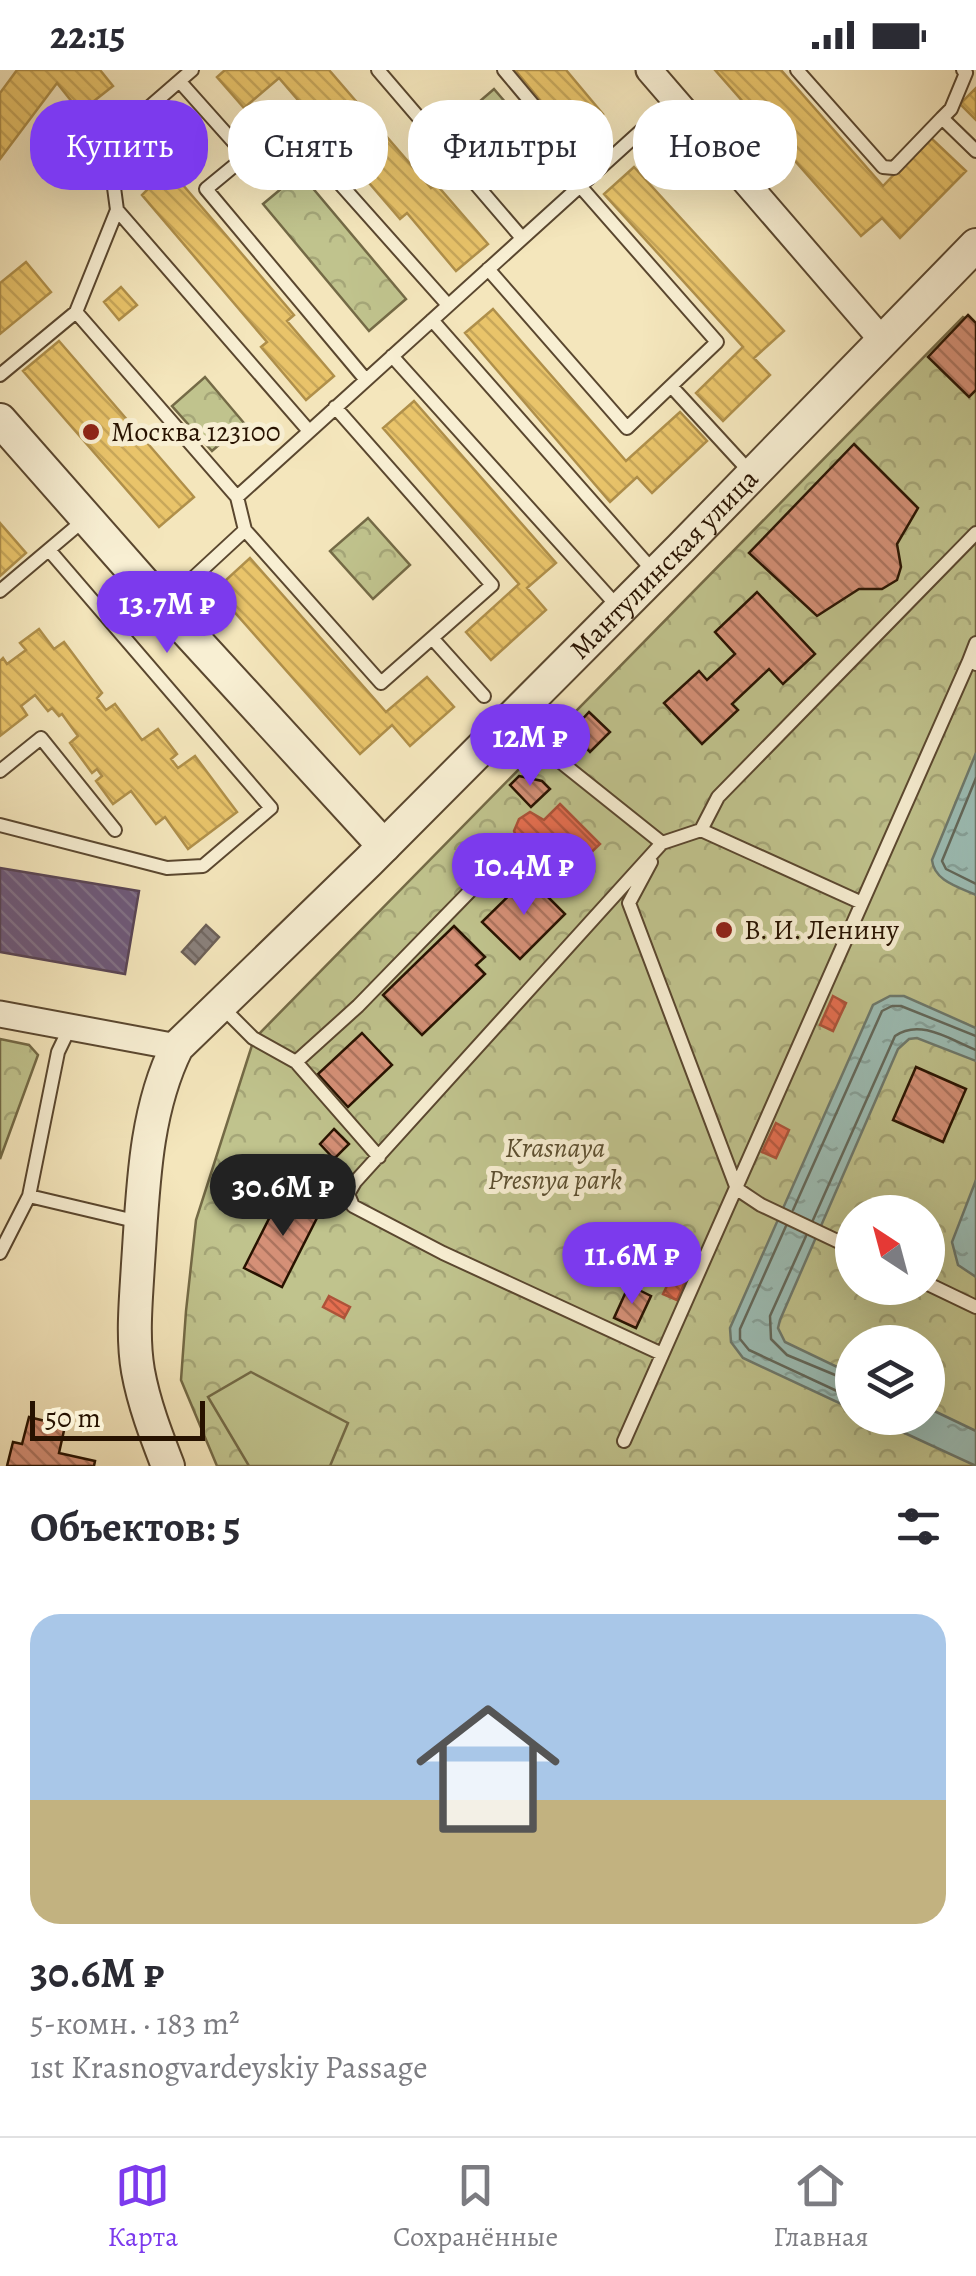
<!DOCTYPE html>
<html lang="ru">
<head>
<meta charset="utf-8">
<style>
	:root { --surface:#fff; --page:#f7f7f7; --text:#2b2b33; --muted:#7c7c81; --line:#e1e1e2; --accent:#7c3aed }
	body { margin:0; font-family:Alegreya,serif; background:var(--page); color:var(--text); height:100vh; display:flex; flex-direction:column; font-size:38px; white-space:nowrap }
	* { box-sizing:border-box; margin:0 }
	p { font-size:32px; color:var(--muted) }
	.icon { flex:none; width:55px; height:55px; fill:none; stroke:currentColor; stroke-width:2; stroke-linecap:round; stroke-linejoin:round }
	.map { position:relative; height:1396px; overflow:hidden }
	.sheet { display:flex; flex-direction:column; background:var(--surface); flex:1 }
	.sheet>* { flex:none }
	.hud { position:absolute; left:30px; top:30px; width:918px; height:90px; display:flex; gap:20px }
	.needle { width:65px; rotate:324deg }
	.tools { position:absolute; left:835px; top:1125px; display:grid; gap:20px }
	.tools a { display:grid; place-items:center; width:110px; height:110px; border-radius:50%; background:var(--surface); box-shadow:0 10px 40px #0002; font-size:50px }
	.scale { position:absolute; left:30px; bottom:25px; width:175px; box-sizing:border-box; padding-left:10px; border:5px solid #271200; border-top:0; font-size:28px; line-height:35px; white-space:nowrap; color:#271200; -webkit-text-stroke:8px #f8efd3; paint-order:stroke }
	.price { position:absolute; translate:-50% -85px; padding:0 22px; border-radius:35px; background:var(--accent); color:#fff; font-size:32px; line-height:65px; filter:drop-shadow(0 2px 5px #0008) }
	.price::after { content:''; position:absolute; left:50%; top:60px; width:30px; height:22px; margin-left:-15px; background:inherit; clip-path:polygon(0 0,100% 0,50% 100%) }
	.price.on { background:#222; color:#fff }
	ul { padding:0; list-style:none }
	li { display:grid; align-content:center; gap:20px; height:530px; padding:0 30px }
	li span { display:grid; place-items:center; height:310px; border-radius:30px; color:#555 }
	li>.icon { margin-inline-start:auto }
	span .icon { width:180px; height:180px; fill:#fffc; stroke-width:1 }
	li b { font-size:42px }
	h2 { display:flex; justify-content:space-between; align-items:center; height:120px; padding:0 30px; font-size:42px }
	.chip { padding:0 35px; border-radius:40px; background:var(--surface); box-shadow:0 10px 40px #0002; font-size:35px; line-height:90px }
	.chip.on { background:var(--accent); color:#fff }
	.status { display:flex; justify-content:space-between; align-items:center; height:70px; padding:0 50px; background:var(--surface); direction:ltr }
	.status svg { height:28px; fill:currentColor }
	.tab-bar { display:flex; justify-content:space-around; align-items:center; height:140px; border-top:2px solid var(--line); background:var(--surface); font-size:28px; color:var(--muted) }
	.tab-bar a { display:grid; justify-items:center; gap:5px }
	.tab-bar .on { color:var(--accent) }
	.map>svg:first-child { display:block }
	.park { fill:url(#park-crowns); stroke:#746a46; stroke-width:2.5; fill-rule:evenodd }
	.garden { fill:#c0c38d; stroke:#746a46; stroke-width:2.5 }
	.water { fill:url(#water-ripples); stroke:#6d796d; stroke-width:2.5 }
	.homes { fill:url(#homes-back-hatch); stroke:#af8f4a; stroke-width:2.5 }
	.shops { fill:url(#shops-back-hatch); stroke:#ad5339; stroke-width:2.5 }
	.offices { fill:url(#offices-back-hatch); stroke:#584455; stroke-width:2.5 }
	.industry { fill:url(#industry-back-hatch); stroke:#6c6057; stroke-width:2.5 }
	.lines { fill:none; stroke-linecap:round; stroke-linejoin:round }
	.shore { stroke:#62685b; stroke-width:2.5 }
	.building { fill:url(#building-back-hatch); stroke:#271200; stroke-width:2.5 }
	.service-casing { stroke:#5a472f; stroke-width:16 }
	.minor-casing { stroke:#5a472f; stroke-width:29 }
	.tertiary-casing { stroke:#5a472f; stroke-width:36 }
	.service { stroke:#f8efd3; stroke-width:12 }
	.minor { stroke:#f8efd3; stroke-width:25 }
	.tertiary { stroke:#f8efd3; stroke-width:32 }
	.poi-dot { fill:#8f2418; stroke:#f8efd3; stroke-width:4 }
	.labels { text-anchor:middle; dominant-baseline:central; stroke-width:10; stroke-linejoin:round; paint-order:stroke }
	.poi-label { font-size:28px; fill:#271200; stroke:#f8efd3; text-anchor:start }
	.street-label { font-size:28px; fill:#271200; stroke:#f8efd3 }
	.park-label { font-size:28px; font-style:italic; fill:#5d5031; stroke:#f8efd3 }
</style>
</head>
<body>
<div class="status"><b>22:15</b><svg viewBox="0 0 49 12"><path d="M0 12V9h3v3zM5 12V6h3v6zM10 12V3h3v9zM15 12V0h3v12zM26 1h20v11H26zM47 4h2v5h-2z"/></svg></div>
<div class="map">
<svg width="976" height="1396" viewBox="0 0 976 1396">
	<defs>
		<pattern id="park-crowns" width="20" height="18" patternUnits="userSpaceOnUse" patternTransform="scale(2.5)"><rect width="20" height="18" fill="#c0c38d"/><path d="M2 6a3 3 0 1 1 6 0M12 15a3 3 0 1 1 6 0" fill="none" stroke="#a5a678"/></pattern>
		<pattern id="water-ripples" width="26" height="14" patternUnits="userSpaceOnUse" patternTransform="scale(2.5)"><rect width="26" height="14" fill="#9cbeb6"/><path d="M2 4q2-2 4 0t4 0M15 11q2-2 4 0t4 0" fill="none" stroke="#86a29b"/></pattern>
		<pattern id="homes-back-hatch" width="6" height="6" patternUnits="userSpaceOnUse" patternTransform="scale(2.5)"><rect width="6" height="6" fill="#e9c46a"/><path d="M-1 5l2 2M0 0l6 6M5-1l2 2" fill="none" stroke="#c8a75a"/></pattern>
		<pattern id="shops-back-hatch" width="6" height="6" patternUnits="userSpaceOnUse" patternTransform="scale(2.5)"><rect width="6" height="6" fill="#e76f51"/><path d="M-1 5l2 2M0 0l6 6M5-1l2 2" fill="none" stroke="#bb5a41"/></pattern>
		<pattern id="offices-back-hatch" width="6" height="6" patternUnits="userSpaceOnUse" patternTransform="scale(2.5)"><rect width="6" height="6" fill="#6d597a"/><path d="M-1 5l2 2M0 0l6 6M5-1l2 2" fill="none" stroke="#817188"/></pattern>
		<pattern id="industry-back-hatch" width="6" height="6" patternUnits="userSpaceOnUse" patternTransform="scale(2.5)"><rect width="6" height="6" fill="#8a817c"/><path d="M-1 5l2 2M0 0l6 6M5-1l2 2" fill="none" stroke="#716863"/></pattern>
		<pattern id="building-back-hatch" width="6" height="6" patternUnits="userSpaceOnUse" patternTransform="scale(2.5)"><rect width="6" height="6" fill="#d59077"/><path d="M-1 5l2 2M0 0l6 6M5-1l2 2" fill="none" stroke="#ad745f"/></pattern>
	</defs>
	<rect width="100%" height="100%" fill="#f4e6bc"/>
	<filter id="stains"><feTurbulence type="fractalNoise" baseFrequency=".002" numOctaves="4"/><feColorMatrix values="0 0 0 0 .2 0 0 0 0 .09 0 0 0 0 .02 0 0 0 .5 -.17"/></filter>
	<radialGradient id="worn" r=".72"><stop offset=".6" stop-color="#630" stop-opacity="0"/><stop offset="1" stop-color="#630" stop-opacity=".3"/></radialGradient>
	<!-- park -->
	<path class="park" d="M300 103 406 229 369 261 263 134Z
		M963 247 976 254V1396H217L181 1310 186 1241 196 1150 254 969ZM852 1142H928V1218H852ZM852 1272H928V1348H852Z
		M205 307 244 353 212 381 172 336Z
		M368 448 410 495 373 529 330 481Z
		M0 969 29 975 38 985 0 1089Z"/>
	<!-- garden -->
	<path class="garden" d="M494 19 518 47 474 85 450 57Z
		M251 1302 348 1353 330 1396H249L208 1327Z"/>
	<!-- water -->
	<path class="water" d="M976 683V825C959 817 934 811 932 790Z
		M890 926H904L976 958V991L917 968 909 969 898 979 780 1250 778 1258 785 1272 852 1304V1339L743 1288 731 1272 730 1258 873 935Z
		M976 1110V1207L958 1195 952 1172Z
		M928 1338 976 1361V1396L872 1348H928Z"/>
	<!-- homes -->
	<path class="homes" d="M17 0H100L113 16 80 42 57 13 0 89V23Z
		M225 0H329L431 118 436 114 488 174 456 201 407 143 400 149 279 8 244 38 217 7Z
		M515 0H566L603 44 573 70Z
		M715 0H781L883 116 930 67 966 101 900 168 882 148 861 166Z
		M976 18V50L960 34Z
		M180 43 205 72 171 101 294 245 287 251 334 306 306 330 261 277 267 272 142 125 149 118 125 90Z
		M634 97 784 261 754 288 770 305 723 351 696 323 743 277 604 124Z
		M26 192 51 222 0 264V213Z
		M121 217 137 235 119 250 104 232Z
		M493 239 626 391 680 342 707 371 652 423 637 407 610 432 465 263Z
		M59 271 194 427 159 457 23 301Z
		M414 331 556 493 527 518 546 540 491 590 466 562 519 514 383 358Z
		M0 453 26 483 0 506Z
		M250 488 386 642 427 607 454 637 410 676 392 655 360 684 215 520Z
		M39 559 54 579 64 572 102 623 97 628 106 640 115 634 142 670 158 659 177 684 171 689 178 698 195 686 237 742 188 779 165 747 156 754 131 721 113 734 96 711 102 706 97 699 92 703 70 673 78 666 62 644 59 646 52 638 48 641 35 625 21 636 27 645 0 666V591L3 588 7 594 26 580 20 573Z"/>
	<!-- shops -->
	<path class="shops" d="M560 734 600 774 555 817 524 784 514 761 519 749 530 742 544 750Z
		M833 926 846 933 833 961 820 955Z
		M776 1053 789 1060 776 1088 762 1082Z
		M677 1195 690 1201 677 1230 663 1224Z
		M329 1226 350 1237 344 1248 323 1237Z"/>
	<!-- offices -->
	<path class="offices" d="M0 798 139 821 125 904 0 882Z"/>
	<!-- industry -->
	<path class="industry" d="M206 855 219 867 195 894 182 882Z"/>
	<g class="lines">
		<!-- shore -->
		<path class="shore" d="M976 708 942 791 946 799 976 814
			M793 1140 882 941 892 936H901L976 966
			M813 1150 895 966C920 948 951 970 976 980
			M786 1156 740 1259V1269L749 1280 852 1328
			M806 1166 770 1246 771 1269 787 1285 852 1312"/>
	</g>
	<!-- building -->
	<path class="building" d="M968 245 976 253V320L969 327 928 287Z
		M854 374 918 438 897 474 901 497 897 510 882 519H859L817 546 749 483Z
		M757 522 815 584 783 614 769 599 732 634 738 640 702 674 664 633 699 601 707 610 735 584 715 562Z
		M589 642 610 662 590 682 582 674 579 653Z
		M519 706 542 711 550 719 531 737 510 715Z
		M528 807 565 844 520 889 482 852Z
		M454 856 485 887 476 895 485 904 422 965 383 925Z
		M362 963 392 995 348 1037 318 1004Z
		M916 997 966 1019 943 1072 893 1050Z
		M334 1059 349 1074 334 1089 320 1074Z
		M283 1121 321 1140 282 1217 244 1198Z
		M629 1215 651 1226 636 1258 614 1248Z
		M29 1347 65 1356 59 1383 95 1391 94 1396H7L13 1372 22 1374Z"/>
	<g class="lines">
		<!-- service casing -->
		<g class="service-casing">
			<path id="service" d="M378 0 522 168
				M504 0 592 105
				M797 0 883 97 894 98 942 48 976 81
				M181 13 247 87
				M942 48 951 39 966 3 963 0
				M117 140 309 361
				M488 199 627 358 717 272 580 116
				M76 242 237 427 245 460 165 534
				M432 250 655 503
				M392 286 618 537
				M0 305 76 242 117 140 108 73 192 0
				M366 310 206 119 286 53 448 235
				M671 316 750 402
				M237 427 675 30
				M245 460 381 613 492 515 335 337
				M0 521 84 450
				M432 568 484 626
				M969 591 976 573
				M519 644 562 693 662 773
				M0 701 41 668 115 760
				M0 755 167 798 203 796 271 738 49 480
				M701 760 862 833
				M629 833 737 1119 761 1135 852 1178
				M629 833 651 792
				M221 936 253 968 296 992 379 1087
				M70 957 58 982 29 1126 139 1152
				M296 992 358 936 511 779
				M0 1183 29 1126
				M928 1214 976 1237
				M662 1284 443 1183 353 1136 348 1124 355 1112 662 773 701 760 718 727 976 463
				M624 1371 969 591 976 594"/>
		</g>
		<!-- minor casing -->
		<g class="minor-casing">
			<path id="minor" d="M649 0 882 270
				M0 944 177 977"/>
		</g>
		<!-- tertiary casing -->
		<g class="tertiary-casing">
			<g id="tertiary">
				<path d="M0 350 163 535 384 776"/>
				<path id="s1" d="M168 1396C156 1365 144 1334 138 1301 132 1266 136 1230 138 1194 143 1122 144 1043 177 977L368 792 681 478 976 175"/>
			</g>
		</g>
		<!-- service -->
		<use href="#service" class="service"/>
		<!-- minor -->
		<use href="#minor" class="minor"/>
		<!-- tertiary -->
		<use href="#tertiary" class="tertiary"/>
	</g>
	<!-- markers -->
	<g class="poi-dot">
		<circle cx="91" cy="362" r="10"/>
		<circle cx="724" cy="860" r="10"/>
	</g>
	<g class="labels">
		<!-- poi labels -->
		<g class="poi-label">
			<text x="111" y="362">Москва 123100</text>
			<text x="744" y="860">В. И. Ленину</text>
		</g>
		<!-- street labels -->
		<g class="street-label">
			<text stroke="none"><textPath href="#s1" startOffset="1115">Мантулинская улица</textPath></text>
		</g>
		<!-- park labels -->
		<g class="park-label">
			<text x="555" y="1078">Krasnaya<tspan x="555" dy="32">Presnya park</tspan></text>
		</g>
	</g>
	<rect width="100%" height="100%" filter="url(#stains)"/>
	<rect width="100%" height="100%" fill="url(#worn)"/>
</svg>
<div class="tools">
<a><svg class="needle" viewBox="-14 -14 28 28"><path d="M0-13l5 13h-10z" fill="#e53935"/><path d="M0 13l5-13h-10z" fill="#7c7c81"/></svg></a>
<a><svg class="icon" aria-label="layers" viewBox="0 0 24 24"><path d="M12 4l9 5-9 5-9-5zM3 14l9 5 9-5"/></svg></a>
</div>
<div class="scale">50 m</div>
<b class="price" style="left:167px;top:586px">13.7M ₽</b>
<b class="price" style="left:530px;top:719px">12M ₽</b>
<b class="price" style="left:524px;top:848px">10.4M ₽</b>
<b class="price on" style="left:283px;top:1169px">30.6M ₽</b>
<b class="price" style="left:632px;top:1237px">11.6M ₽</b>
<div class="hud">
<a class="chip on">Купить</a>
<a class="chip">Снять</a>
<a class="chip">Фильтры</a>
<a class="chip">Новое</a>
</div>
</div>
<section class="sheet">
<h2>Объектов: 5<svg class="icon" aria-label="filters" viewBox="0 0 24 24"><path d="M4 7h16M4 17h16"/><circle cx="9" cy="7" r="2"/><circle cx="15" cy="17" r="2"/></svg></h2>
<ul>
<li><span style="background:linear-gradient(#a9c7e8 60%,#c2b280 0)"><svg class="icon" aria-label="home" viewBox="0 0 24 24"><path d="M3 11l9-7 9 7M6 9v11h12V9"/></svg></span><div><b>30.6M ₽</b><p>5-комн. · 183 m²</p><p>1st Krasnogvardeyskiy Passage</p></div></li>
</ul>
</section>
<nav class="tab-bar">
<a class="on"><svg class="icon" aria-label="map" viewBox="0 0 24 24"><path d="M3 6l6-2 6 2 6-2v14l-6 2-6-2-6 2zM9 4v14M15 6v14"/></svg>Карта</a>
<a><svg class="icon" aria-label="saved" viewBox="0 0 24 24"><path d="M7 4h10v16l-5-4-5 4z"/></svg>Сохранённые</a>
<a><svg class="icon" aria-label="home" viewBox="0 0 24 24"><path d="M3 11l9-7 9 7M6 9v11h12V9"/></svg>Главная</a>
</nav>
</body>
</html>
